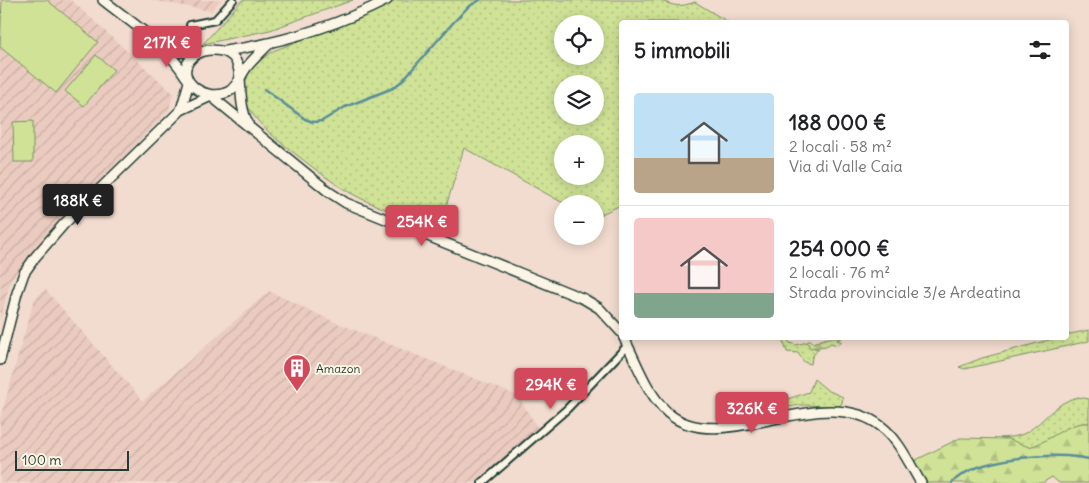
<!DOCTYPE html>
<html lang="it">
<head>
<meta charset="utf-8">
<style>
	:root { --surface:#fff; --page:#f2f2f2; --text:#202124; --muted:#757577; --line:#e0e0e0; --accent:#d1495b }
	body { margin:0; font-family:Delius,sans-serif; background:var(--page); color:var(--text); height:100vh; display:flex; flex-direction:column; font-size:19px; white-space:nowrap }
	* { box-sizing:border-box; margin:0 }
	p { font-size:16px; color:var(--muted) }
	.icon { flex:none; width:28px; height:28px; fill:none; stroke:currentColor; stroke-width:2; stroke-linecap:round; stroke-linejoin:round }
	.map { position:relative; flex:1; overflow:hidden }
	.drawer { position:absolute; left:619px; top:20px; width:450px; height:320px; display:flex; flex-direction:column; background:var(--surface); border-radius:5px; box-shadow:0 2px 12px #0003 }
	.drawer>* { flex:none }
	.fabs { position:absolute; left:554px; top:15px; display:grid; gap:10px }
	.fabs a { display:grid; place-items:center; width:50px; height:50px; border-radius:50%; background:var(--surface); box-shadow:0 2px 12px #0003; font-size:25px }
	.scale { position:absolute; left:15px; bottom:12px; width:114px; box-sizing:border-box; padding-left:5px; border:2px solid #1f3d34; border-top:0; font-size:14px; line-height:18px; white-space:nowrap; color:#1f3d34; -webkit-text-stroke:4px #fcf5e5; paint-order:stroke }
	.price { position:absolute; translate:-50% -42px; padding:0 11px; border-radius:5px; background:var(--accent); color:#fff; font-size:16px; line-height:32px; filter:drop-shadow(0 1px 2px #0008) }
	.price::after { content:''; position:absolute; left:50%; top:30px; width:15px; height:11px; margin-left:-8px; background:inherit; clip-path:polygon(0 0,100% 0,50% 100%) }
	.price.on { background:#222; color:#fff }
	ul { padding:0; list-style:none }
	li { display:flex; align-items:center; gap:15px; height:125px; padding:0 15px }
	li+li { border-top:1px solid var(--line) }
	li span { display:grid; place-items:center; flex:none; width:140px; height:100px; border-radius:5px; color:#555 }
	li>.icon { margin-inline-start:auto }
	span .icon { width:60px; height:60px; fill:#fffc; stroke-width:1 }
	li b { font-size:21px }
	h2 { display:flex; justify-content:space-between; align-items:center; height:60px; padding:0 15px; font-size:21px }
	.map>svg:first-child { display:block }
	.industrial { fill:url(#industrial-furrows) }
	.grass { fill:url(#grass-dots); stroke:#779065; fill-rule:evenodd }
	.forest { fill:url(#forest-firs); stroke:#779065 }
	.green { fill:#cfe296; stroke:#779065 }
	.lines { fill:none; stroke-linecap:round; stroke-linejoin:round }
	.stream { stroke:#598d9b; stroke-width:2.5 }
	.street-casing { stroke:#1f3d34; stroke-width:10 }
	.secondary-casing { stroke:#1f3d34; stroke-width:12 }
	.street { stroke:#fcf5e5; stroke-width:6 }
	.secondary { stroke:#fcf5e5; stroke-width:9 }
	.labels { text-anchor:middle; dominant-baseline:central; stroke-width:4; stroke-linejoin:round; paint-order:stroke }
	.poi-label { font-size:12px; fill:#1f3d34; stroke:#fcf5e5; text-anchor:start }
</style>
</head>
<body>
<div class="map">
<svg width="1089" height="483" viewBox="0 0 1089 483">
	<defs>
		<pattern id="industrial-furrows" width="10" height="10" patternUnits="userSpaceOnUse" patternTransform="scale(1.25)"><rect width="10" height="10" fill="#ebcbbf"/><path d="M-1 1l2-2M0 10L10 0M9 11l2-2" fill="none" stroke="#c9afa5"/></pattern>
		<pattern id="grass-dots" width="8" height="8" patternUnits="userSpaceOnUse" patternTransform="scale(1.25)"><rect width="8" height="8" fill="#cfe296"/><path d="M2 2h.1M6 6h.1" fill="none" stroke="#b1c382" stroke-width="1.8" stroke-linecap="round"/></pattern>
		<pattern id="forest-firs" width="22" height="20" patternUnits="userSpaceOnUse" patternTransform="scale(1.25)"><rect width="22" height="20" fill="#cfe296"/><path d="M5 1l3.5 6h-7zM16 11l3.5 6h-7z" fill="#b1c382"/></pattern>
	</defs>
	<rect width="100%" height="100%" fill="#f2dccf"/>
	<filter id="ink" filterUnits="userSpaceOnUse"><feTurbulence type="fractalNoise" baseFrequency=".02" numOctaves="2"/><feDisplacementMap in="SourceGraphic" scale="10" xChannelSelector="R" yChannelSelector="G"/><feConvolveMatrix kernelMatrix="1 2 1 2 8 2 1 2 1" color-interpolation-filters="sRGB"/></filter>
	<g filter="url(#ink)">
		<!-- industrial -->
		<path class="industrial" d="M0 0H71L173 93 169 110 31 254 11 280 0 320Z
			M150 0H221L211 11Z
			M45 289 143 401 269 291 330 320 518 396 539 430 475 483H0V419L34 300Z"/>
		<!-- grass -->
		<path class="grass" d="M242 0H353L270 30 203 44Z
			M396 0H661C674 7 681 7 695 2L728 22H621V205L595 217V204H565L464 148 445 210 437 207 436 210 419 205 411 219C394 212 375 206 358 197 336 186 318 171 298 156 261 127 212 91 273 51L369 14ZM562 24H595V56H562ZM562 84H595V116H562ZM562 144H595V176H562Z
			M1089 330V341L965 369 959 367 982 358 1056 338H1066V335Z
			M782 338H787L790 343 796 345 807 342 816 349 819 348 812 357 811 364 804 362 798 353 787 352Z
			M814 379 827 390 843 397 842 403 839 406 800 405 773 410 775 403 809 392Z
			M1078 397 1089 399V423C1065 422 1053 444 1030 447 1020 448 1010 439 1000 438 1009 437 1019 437 1027 432 1045 421 1055 402 1078 397Z"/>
		<!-- forest -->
		<path class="forest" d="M828 338H842L837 340 842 342 837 345 831 343 826 346 810 348 807 342 811 340 812 343Z
			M1082 423H1089V483H1059L1052 477 1042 483H926L913 464 916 460 960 438 1008 439 1029 447C1049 442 1063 426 1082 423Z"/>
		<!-- green -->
		<path class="green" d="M2 0H47L98 42 56 93 0 47Z
			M96 55 114 70 84 106 65 91Z
			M33 121V162H14L13 122Z"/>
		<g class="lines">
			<!-- stream -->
			<path class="stream" d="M264 89 305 119 313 122 322 121 345 107 393 88 402 81 452 24 468 7 480 0
				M952 483C975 457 1056 451 1089 459"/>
			<!-- street casing -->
			<g class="street-casing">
				<path id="street" d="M190 25 215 20 233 0
					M482 483 567 409 628 345"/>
			</g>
			<!-- secondary casing -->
			<g class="secondary-casing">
				<path id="secondary" d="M103 0C133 24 166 44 186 77
					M166 47 177 52 197 53
					M225 51C281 43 336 26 387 0
					M211 96 329 192 346 203 584 299 599 308 621 332
					M181 110 189 82
					M248 123C236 101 245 70 233 57 224 48 204 48 194 56 170 75 203 104 228 92 238 87 240 76 246 68 253 59 262 51 270 43
					M624 338C637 363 647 394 668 413 721 459 822 379 882 427 899 440 910 465 921 483
					M0 360 17 293 24 273 36 256 64 224 181 110 211 96"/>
			</g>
			<!-- street -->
			<use href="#street" class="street"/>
			<!-- secondary -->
			<use href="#secondary" class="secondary"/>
		</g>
	</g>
	<!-- icons -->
	<defs>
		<g id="building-pin" transform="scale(1.4375)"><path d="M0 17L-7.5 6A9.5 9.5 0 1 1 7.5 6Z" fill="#d1495b" stroke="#fcf5e5"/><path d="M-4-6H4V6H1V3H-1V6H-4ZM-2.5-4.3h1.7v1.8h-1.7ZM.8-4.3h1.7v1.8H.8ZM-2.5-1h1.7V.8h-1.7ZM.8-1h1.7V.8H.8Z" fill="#fff"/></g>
	</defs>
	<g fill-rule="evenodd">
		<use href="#building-pin" x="297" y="368"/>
	</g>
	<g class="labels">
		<!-- poi labels -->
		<g class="poi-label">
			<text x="316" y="368">Amazon</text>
		</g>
	</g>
</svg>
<div class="fabs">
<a><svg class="icon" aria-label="locate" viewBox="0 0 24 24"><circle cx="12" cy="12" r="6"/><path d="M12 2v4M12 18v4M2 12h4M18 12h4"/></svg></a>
<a><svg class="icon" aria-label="layers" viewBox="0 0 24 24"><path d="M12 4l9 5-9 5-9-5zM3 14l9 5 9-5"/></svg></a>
<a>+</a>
<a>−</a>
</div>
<div class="scale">100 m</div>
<b class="price" style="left:167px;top:68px">217K €</b>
<b class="price on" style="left:78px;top:226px">188K €</b>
<b class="price" style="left:422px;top:247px">254K €</b>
<b class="price" style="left:551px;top:410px">294K €</b>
<b class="price" style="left:752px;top:434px">326K €</b>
<section class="drawer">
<h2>5 immobili<svg class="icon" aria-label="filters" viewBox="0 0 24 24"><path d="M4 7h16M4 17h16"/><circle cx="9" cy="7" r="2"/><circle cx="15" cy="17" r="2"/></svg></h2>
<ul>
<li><span style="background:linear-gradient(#bfe0f5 65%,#b9a48a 0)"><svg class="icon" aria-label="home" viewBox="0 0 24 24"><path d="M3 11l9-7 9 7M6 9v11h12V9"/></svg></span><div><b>188 000 €</b><p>2 locali · 58 m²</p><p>Via di Valle Caia</p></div></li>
<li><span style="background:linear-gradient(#f6c9c9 75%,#7fa58c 0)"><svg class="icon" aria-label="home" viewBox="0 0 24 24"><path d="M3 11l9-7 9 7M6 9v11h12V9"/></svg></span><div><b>254 000 €</b><p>2 locali · 76 m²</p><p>Strada provinciale 3/e Ardeatina</p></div></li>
</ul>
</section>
</div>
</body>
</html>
